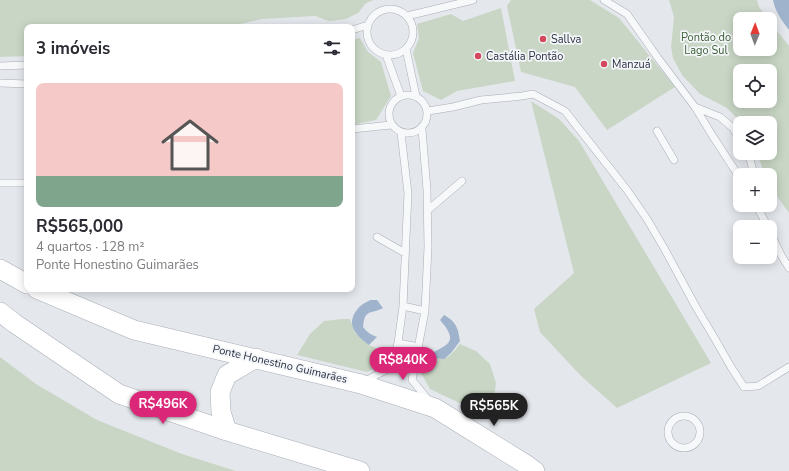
<!DOCTYPE html>
<html lang="pt">
<head>
<meta charset="utf-8">
<style>
	:root { --surface:#fff; --page:#f2f2f3; --text:#2b2b33; --muted:#7c7c81; --accent:#db2777 }
	body { margin:0; font-family:"Nunito Sans",sans-serif; background:var(--page); color:var(--text); height:100vh; display:flex; flex-direction:column; font-size:15px; white-space:nowrap }
	* { box-sizing:border-box; margin:0 }
	p { font-size:13px; color:var(--muted) }
	.icon { flex:none; width:22px; height:22px; fill:none; stroke:currentColor; stroke-width:2; stroke-linecap:round; stroke-linejoin:round }
	.map { position:relative; flex:1; overflow:hidden }
	.panel { position:absolute; left:24px; top:24px; width:331px; height:268px; display:flex; flex-direction:column; background:var(--surface); border-radius:8px; box-shadow:0 2px 10px #0003 }
	.panel>* { flex:none }
	.needle { width:26px; rotate:1deg }
	.buttons { position:absolute; left:733px; top:12px; display:grid; gap:8px }
	.buttons a { display:grid; place-items:center; width:44px; height:44px; border-radius:8px; background:var(--surface); box-shadow:0 2px 10px #0003; font-size:20px }
	.price { position:absolute; translate:-50% -34px; padding:0 9px; border-radius:14px; background:var(--accent); color:#fff; font-size:13px; line-height:26px; filter:drop-shadow(0 1px 2px #0008) }
	.price::after { content:''; position:absolute; left:50%; top:24px; width:12px; height:9px; margin-left:-6px; background:inherit; clip-path:polygon(0 0,100% 0,50% 100%) }
	.price.current { background:#222; color:#fff }
	ul { padding:0; list-style:none }
	li { display:grid; align-content:center; gap:8px; height:212px; padding:0 12px }
	li span { display:grid; place-items:center; height:124px; border-radius:8px; color:#555 }
	li>.icon { margin-inline-start:auto }
	span .icon { width:72px; height:72px; fill:#fffc; stroke-width:1 }
	li b { font-size:17px }
	h2 { display:flex; justify-content:space-between; align-items:center; height:48px; padding:0 12px; font-size:17px }
	.map>svg:first-child { display:block }
	.green { fill:#c9d6c5; fill-rule:evenodd }
	.water { fill:#9fb4cc }
	.lines { fill:none; stroke-linecap:round; stroke-linejoin:round }
	.lane-casing { stroke:#a9aeb7; stroke-width:8 }
	.secondary-casing { stroke:#a9aeb7; stroke-width:20 }
	.lane { stroke:#f7f8fa; stroke-width:7 }
	.secondary { stroke:#fff; stroke-width:19 }
	.poi-dot { fill:#d1495b; stroke:#f4f6f9; stroke-width:1.5 }
	.labels { text-anchor:middle; dominant-baseline:central; stroke-width:3.5; stroke-linejoin:round; paint-order:stroke }
	.park-label { font-size:11px; fill:#3f6138; stroke:#f4f6f9 }
	.poi-label { font-size:11px; fill:#2b3445; stroke:#f4f6f9; text-anchor:start }
	.street-label { font-size:11px; fill:#2b3445; stroke:#f4f6f9 }
</style>
</head>
<body>
<div class="map">
<svg width="789" height="471" viewBox="0 0 789 471">
	<rect width="100%" height="100%" fill="#e4e7ec"/>
	<!-- green -->
	<path class="green" d="M0 0H374L366 3 358 13 346 19 329 21 315 16 262 19 240 24 233 27H27V56L0 57Z
		M511 0H590L619 18 675 87 607 130 575 87 521 72 507 6Z
		M669 0H757L759 7 768 19H740V49H770V22L789 46V213L774 192 770 185V175H765L757 153H770V123H742L727 108 700 94 682 75 673 58 671 47 674 17ZM740 71H770V101H740Z
		M501 8 515 81 457 91 441 100 423 91 413 53 419 38 417 24 451 14 463 21Z
		M360 38 368 52 381 62 391 96 376 120 352 125V40Z
		M531 101 559 119 579 141 711 363 617 408 580 375 540 332 534 309 574 273Z
		M343 319H350L355 333 369 345 385 352C382 365 379 366 367 372L297 355 310 334 324 321Z
		M460 344 476 351 490 364 496 383 493 404V419L430 389 421 373 424 357C446 360 446 361 460 344Z
		M0 357 36 384 97 420 182 454 236 471H0Z"/>
	<!-- water -->
	<path class="water" d="M773 0H789V30C782 21 775 11 773 0Z
		M371 300H377L383 308C370 315 365 308 363 327 367 332 371 335 377 337L369 345C361 339 348 329 353 317 353 315 355 313 356 311 360 305 364 303 371 300Z
		M444 315C457 322 458 329 460 341L451 353 444 359 434 358 431 354C436 350 441 349 446 345 456 338 445 326 440 320Z"/>
	<g class="lines">
		<!-- lane casing -->
		<g class="lane-casing">
			<path id="lane" d="M604 0 627 14 658 58 695 107 712 135 740 178
				M367 32a23 23 0 1 1 46 0a23 23 0 1 1-46 0Z
				M407 16 473 0
				M352 30 368 25
				M406 49 416 96
				M386 55 401 96
				M0 66 27 65
				M0 83 27 84
				M389 114a19 19 0 1 1 38 0a19 19 0 1 1-38 0Z
				M695 107 720 117 733 128 740 140
				M428 111 453 107 481 100 522 96 533 94 565 111 627 190 647 219 664 248 696 307 715 339 731 367 744 387 758 386 789 367
				M352 129 391 125
				M422 129 427 190 428 247 425 311 412 380 430 402
				M657 131 674 160
				M747 153 750 159 754 175
				M0 183H27
				M756 205 768 227
				M428 210 462 181
				M770 232 781 255 789 268
				M377 237 405 253
				M403 306 425 311
				M398 343 419 347
				M365 381 390 368 398 343 403 306 408 193 401 133
				M668 432a16 16 0 1 1 32 0a16 16 0 1 1-32 0Z"/>
		</g>
		<!-- secondary casing -->
		<g class="secondary-casing">
			<path id="secondary" d="M0 269 27 284
				M37 289 134 330 361 384 435 408 527 465 535 471
				M0 312 14 323 119 394 227 431 360 471
				M227 431 221 412 220 392 227 375 256 358"/>
		</g>
		<!-- lane -->
		<use href="#lane" class="lane"/>
		<!-- secondary -->
		<use href="#secondary" class="secondary"/>
	</g>
	<!-- markers -->
	<g class="poi-dot">
		<circle cx="543" cy="39" r="4"/>
		<circle cx="478" cy="56" r="4"/>
		<circle cx="604" cy="64" r="4"/>
	</g>
	<g class="labels">
		<!-- park labels -->
		<g class="park-label">
			<text x="706" y="37">Pontão do<tspan x="706" dy="13">Lago Sul</tspan></text>
		</g>
		<!-- poi labels -->
		<g class="poi-label">
			<text x="551" y="39">Sallva</text>
			<text x="486" y="56">Castália Pontão</text>
			<text x="612" y="64">Manzuá</text>
		</g>
		<!-- street labels -->
		<g class="street-label">
			<text transform="translate(280 364) rotate(13)">Ponte Honestino Guimarães</text>
		</g>
	</g>
</svg>
<div class="buttons">
<a><svg class="needle" viewBox="-14 -14 28 28"><path d="M0-13l5 13h-10z" fill="#e53935"/><path d="M0 13l5-13h-10z" fill="#7c7c81"/></svg></a>
<a><svg class="icon" aria-label="locate" viewBox="0 0 24 24"><circle cx="12" cy="12" r="6"/><path d="M12 2v4M12 18v4M2 12h4M18 12h4"/></svg></a>
<a><svg class="icon" aria-label="layers" viewBox="0 0 24 24"><path d="M12 4l9 5-9 5-9-5zM3 14l9 5 9-5"/></svg></a>
<a>+</a>
<a>−</a>
</div>
<b class="price" style="left:403px;top:381px">R$840K</b>
<b class="price" style="left:163px;top:425px">R$496K</b>
<b class="price current" style="left:494px;top:427px">R$565K</b>
<section class="panel">
<h2>3 imóveis<svg class="icon" aria-label="filters" viewBox="0 0 24 24"><path d="M4 7h16M4 17h16"/><circle cx="9" cy="7" r="2"/><circle cx="15" cy="17" r="2"/></svg></h2>
<ul>
<li><span style="background:linear-gradient(#f6c9c9 75%,#7fa58c 0)"><svg class="icon" aria-label="home" viewBox="0 0 24 24"><path d="M3 11l9-7 9 7M6 9v11h12V9"/></svg></span><div><b>R$565,000</b><p>4 quartos · 128 m²</p><p>Ponte Honestino Guimarães</p></div></li>
</ul>
</section>
</div>
</body>
</html>
